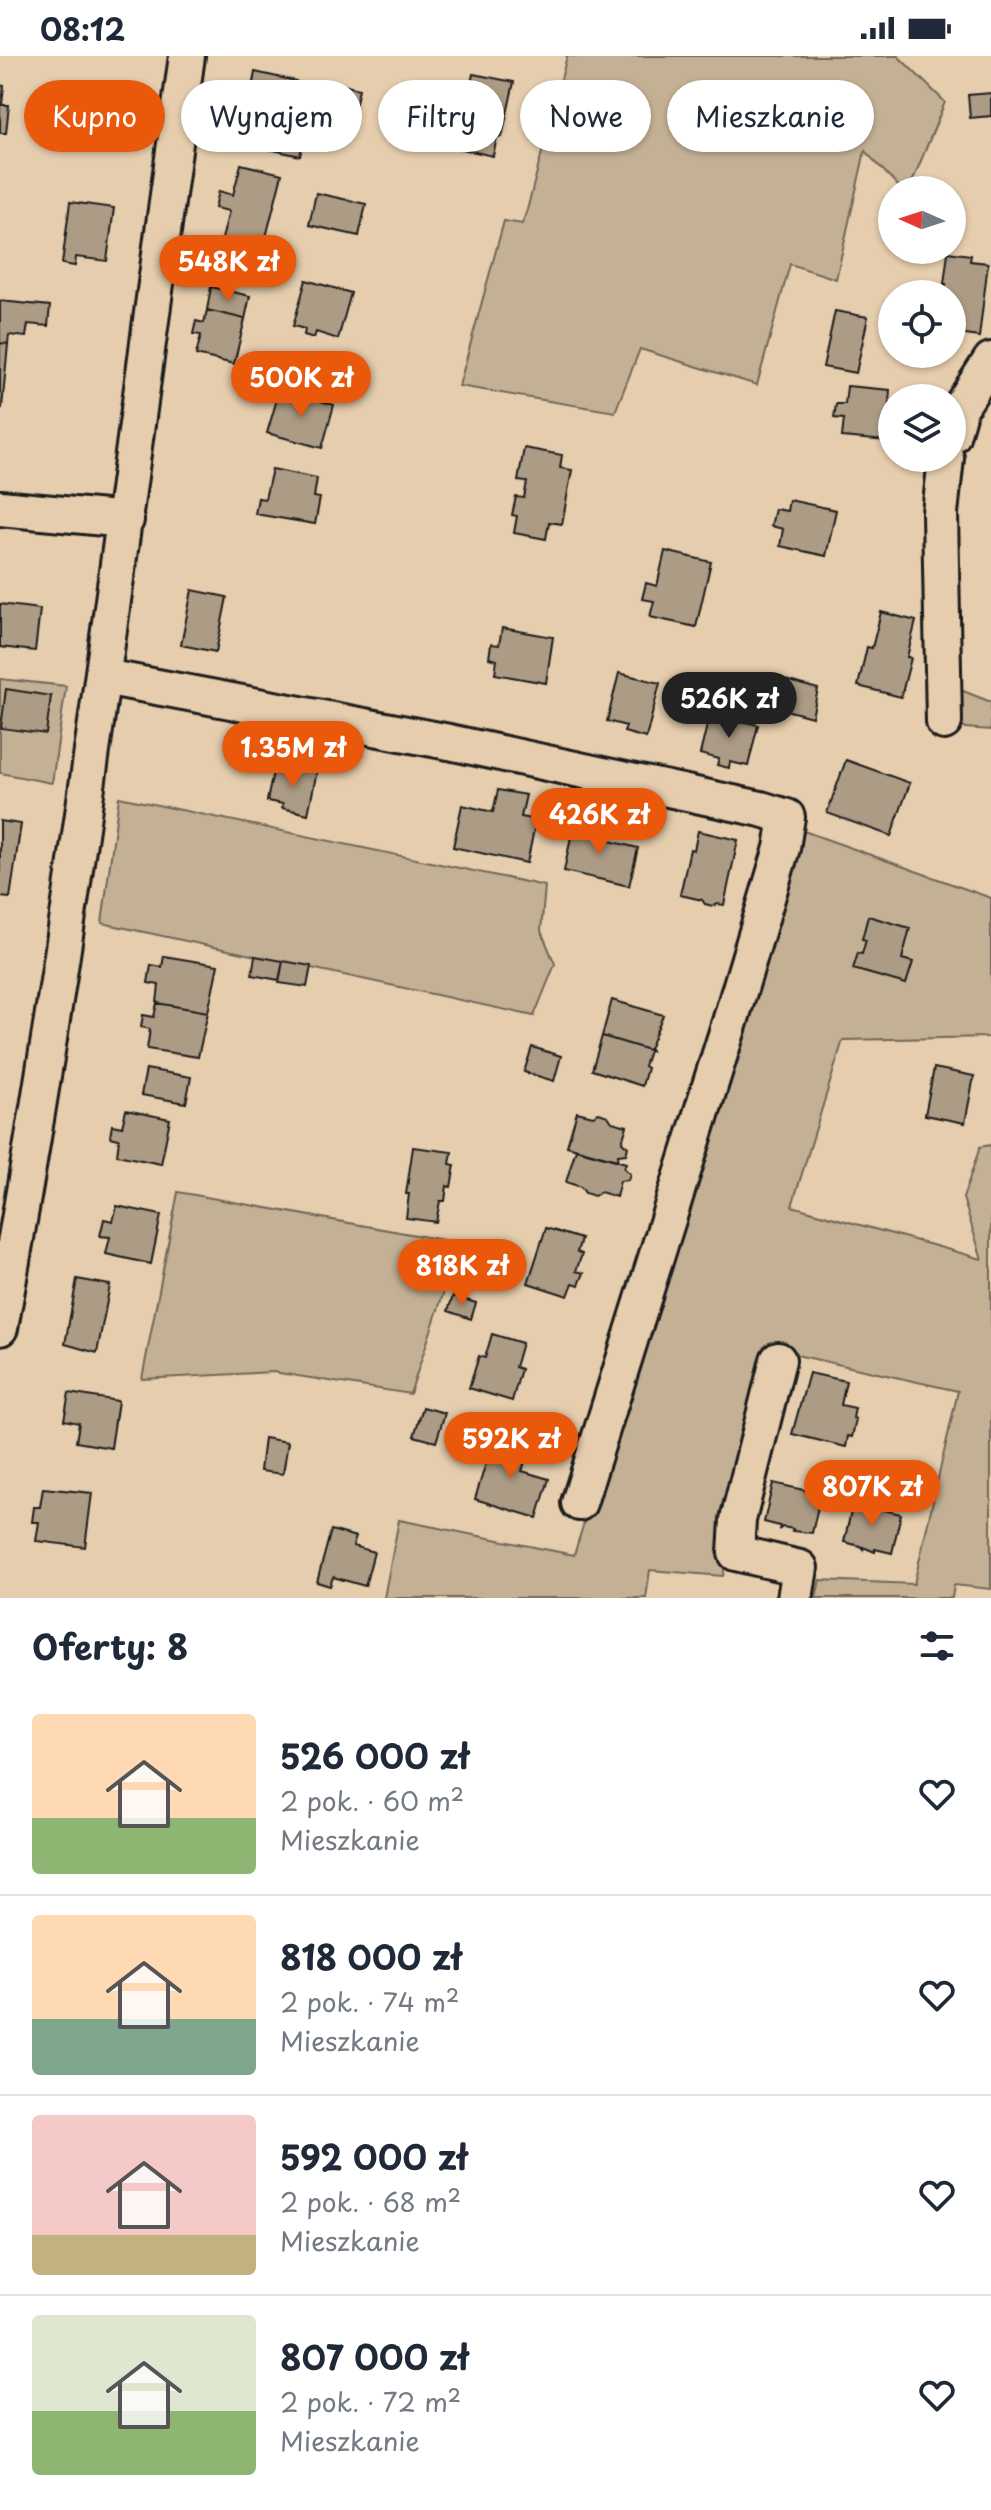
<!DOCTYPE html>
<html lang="pl">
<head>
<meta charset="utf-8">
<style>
	:root { --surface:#fff; --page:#f6f6f7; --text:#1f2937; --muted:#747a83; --line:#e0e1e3; --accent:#ea580c }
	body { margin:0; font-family:"Playpen Sans",sans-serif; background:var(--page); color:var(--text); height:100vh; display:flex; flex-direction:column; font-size:30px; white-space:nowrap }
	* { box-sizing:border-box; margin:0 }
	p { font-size:26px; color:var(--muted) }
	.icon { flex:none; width:44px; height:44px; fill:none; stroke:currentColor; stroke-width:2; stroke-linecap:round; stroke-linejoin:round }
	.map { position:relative; height:1542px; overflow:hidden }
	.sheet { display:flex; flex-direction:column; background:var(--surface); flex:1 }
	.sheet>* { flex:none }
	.top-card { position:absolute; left:24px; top:24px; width:944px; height:72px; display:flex; gap:16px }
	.needle { width:52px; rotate:273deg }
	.fabs { position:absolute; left:878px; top:120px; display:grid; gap:16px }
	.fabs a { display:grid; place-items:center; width:88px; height:88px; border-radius:50%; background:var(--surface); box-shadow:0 2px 6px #0004; font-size:40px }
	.price { position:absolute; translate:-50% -68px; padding:0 18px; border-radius:28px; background:var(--accent); color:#fff; font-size:26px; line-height:52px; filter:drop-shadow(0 2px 4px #0008) }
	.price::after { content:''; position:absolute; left:50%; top:48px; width:24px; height:18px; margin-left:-12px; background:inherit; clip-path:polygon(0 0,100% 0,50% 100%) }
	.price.on { background:#222; color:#fff }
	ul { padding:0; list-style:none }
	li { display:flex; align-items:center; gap:24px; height:200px; padding:0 32px }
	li+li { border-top:2px solid var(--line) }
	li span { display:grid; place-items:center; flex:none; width:224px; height:160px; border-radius:8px; color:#555 }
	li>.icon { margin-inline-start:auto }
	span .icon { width:96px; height:96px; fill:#fffc; stroke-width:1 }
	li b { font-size:34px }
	h2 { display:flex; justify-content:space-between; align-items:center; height:96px; padding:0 32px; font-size:34px }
	.pill { padding:0 28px; border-radius:36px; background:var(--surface); box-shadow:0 2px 6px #0004; font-size:28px; line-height:72px }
	.pill.on { background:var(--accent); color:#fff }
	.status { display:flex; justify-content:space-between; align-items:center; height:56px; padding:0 40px; background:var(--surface); direction:ltr }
	.status svg { height:22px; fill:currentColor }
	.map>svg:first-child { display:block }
	.green { fill:#c4b195; stroke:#706658; stroke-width:2 }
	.building { fill:#ad9c85; stroke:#1c1c1c; stroke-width:2 }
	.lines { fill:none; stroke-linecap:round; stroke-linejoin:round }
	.minor-casing { stroke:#1c1c1c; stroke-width:40 }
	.minor { stroke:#e5cdad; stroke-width:34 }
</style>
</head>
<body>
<div class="status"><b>08:12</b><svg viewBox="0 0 49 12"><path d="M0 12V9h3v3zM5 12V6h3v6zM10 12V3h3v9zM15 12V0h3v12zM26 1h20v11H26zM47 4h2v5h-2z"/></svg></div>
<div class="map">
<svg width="991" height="1542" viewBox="0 0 991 1542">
	<rect width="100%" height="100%" fill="#e5cdad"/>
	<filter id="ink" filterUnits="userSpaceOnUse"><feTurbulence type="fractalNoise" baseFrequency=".0125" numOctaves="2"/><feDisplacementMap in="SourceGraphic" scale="16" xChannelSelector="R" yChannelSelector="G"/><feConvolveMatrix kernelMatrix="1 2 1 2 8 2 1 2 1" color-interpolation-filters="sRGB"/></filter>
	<g filter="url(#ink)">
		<!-- green -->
		<path class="green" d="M567 0H898L945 46 909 134H902L865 95 836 223 790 208 757 329 640 293 615 356 459 330 504 165 522 168 527 154Z
			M0 623 66 630 52 727 0 717Z
			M953 631 991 646V674L952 671Z
			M119 741 545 830 541 875 555 908 534 960 102 867Z
			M798 773 991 842V981L843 984 792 1150 982 1203 963 1142 980 1091 991 1089V1533L954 1529 952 1542H816L820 1524 914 1528 958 1335 765 1292 723 1520 650 1514 646 1542H384L399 1464 574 1499Z
			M178 1136 460 1187 410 1338 273 1316 142 1323Z"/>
		<!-- building -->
		<path class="building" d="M255 16 296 25 288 63 248 55Z
			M473 18 514 26 502 81H497L493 100 462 93 466 74 461 73Z
			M331 26 359 33 351 69 323 62Z
			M0 29 4 30 2 49H9L6 77H0Z
			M991 37V60L970 62 968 39Z
			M237 47 249 50 248 55 307 67 300 100 229 84Z
			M241 108 282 118 261 201 220 191 229 155 215 152 219 135 233 139Z
			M316 137 366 148 359 180 309 169Z
			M70 146 114 152 107 205 76 201 75 210 62 208Z
			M948 196 971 199 970 205 988 207 979 281 952 277V238H944L946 228H944Z
			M205 208 223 213 221 225 202 221Z
			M306 224 351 237 338 283 316 276 314 282 304 279 305 273 293 270Z
			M211 231 250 240 245 263 207 254Z
			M0 245 50 250 48 270 28 268 26 281 9 279 8 288 0 287Z
			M207 254 245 263 234 308 196 299 201 279 193 278 196 265 204 267Z
			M835 255 868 261 856 317 823 311Z
			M0 287 8 288 2 352H0Z
			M847 330 890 334 886 385 842 381 844 363 834 362 836 348H845Z
			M280 333 334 349 322 392 267 377Z
			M524 392 562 399 560 412 572 414 562 468 549 466 546 483 514 477 517 460 512 459 516 441 524 442 527 426 518 425Z
			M272 413 317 422 314 441 320 442 315 468 255 458 258 442 265 443Z
			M789 444 836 454 826 500 780 490 783 473 771 470 775 453 787 455Z
			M665 495 711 506 696 571 650 561 654 545 642 543 646 527 657 530Z
			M192 534 227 541 216 596 181 589Z
			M0 548 40 553 35 595 0 591Z
			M881 556 916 565 907 601 911 602 901 641 858 630 867 591 872 592Z
			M502 572 553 581 546 627 495 618 497 604 489 602 491 588 499 589Z
			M619 617 660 627 646 682 624 676 626 670 607 665Z
			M785 624 818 633 812 661 778 652Z
			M6 633 51 640 46 678 1 672Z
			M710 657 758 669 748 710 730 706 729 712 717 709 719 703 700 698Z
			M846 704 910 727 891 780 827 757Z
			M274 711 296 715 297 711 317 715 308 758 282 752 283 748 267 745Z
			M498 734 526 739 521 761 536 764 527 807 453 791 462 749 493 756Z
			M0 765 21 768 10 842 0 841Z
			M574 766 604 773 602 783 638 792 629 830 564 815Z
			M698 775 738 784 724 849 717 848 713 850 705 848 702 844 680 839 690 793 694 794Z
			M868 860 910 872 902 903 913 906 906 928 853 913 858 897 862 898 866 884 862 883Z
			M164 900 218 909 208 956 157 947 159 929 148 927 151 909 162 911Z
			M255 900 283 905 279 924 252 919Z
			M283 905 311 910 307 931 279 927Z
			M612 944 663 959 649 993 652 995 602 980Z
			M157 947 208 956 198 1001 147 993 150 973 141 971 143 959 154 961Z
			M602 980 652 995H649L644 1010 647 1012 642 1030 592 1014Z
			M532 991 561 1000 554 1025 524 1016Z
			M934 1012 974 1020 965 1067 925 1059Z
			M146 1013 191 1021 186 1047 141 1039Z
			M126 1054 170 1063 161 1108 117 1099 119 1083 110 1081 112 1069 122 1071Z
			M577 1056 593 1060 599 1057 608 1060 612 1066 627 1070 622 1086 628 1091 626 1098 618 1099 617 1104 567 1090Z
			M413 1091 452 1096 450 1108 455 1109 451 1131 447 1130 445 1145H440L436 1166 406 1162 409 1138H406Z
			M576 1093 626 1107 624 1112 630 1118 628 1124 620 1125 616 1141 601 1136 594 1140 585 1137 581 1131 566 1126Z
			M117 1150 161 1159 151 1208 106 1198 110 1181 100 1180 104 1163 113 1165Z
			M546 1172 581 1183 577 1196 582 1198 576 1215 584 1217 579 1229 573 1227 568 1240 528 1227Z
			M77 1223 110 1229 97 1297 65 1288Z
			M453 1240 476 1247 471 1263 448 1255Z
			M492 1278 522 1287 515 1311 521 1313 512 1345 469 1332 479 1300 485 1302Z
			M809 1317 846 1325 841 1349 855 1352 853 1362 856 1363 852 1381 848 1380 846 1391 792 1378Z
			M69 1337 118 1345 111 1392 76 1386 79 1367 64 1364Z
			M423 1351 445 1357 436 1386 414 1380Z
			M494 1380 530 1391 522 1415 549 1423 537 1462 475 1443Z
			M264 1382 288 1386 283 1418 260 1415Z
			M773 1427 821 1438 812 1477 792 1475 793 1473 783 1471 780 1473V1470L764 1466Z
			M43 1432 92 1437 85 1491 36 1485 39 1466H32L34 1451H40Z
			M853 1447 901 1458 892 1497 875 1493V1496L863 1491V1493L860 1490 844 1486Z
			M331 1474 356 1481 353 1490 374 1496 365 1530 333 1521 330 1530 317 1526Z"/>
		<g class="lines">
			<!-- minor casing -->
			<g class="minor-casing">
				<path id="minor" d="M952 380 960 352 991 304
					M0 452 126 464
					M104 621 449 686 761 753 787 761 782 792 730 966 579 1447
					M944 666 940 457 946 402
					M0 1272C77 850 128 425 187 0
					M778 1304 738 1464 736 1497 800 1512 795 1542"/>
			</g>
			<!-- minor -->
			<use href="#minor" class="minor"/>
		</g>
	</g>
</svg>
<div class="fabs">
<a><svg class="needle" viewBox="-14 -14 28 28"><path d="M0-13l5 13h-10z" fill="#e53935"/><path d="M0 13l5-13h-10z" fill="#747a83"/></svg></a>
<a><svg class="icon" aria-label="locate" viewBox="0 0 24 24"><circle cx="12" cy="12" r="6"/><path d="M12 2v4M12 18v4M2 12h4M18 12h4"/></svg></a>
<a><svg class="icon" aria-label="layers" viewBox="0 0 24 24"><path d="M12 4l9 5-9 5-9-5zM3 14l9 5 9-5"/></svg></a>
</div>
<b class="price" style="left:228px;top:247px">548K zł</b>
<b class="price" style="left:301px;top:363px">500K zł</b>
<b class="price on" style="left:729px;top:684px">526K zł</b>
<b class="price" style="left:293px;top:733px">1.35M zł</b>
<b class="price" style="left:599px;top:800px">426K zł</b>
<b class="price" style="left:462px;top:1251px">818K zł</b>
<b class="price" style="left:511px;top:1424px">592K zł</b>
<b class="price" style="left:872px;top:1472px">807K zł</b>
<div class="top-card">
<a class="pill on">Kupno</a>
<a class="pill">Wynajem</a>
<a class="pill">Filtry</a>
<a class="pill">Nowe</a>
<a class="pill">Mieszkanie</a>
</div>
</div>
<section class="sheet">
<h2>Oferty: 8<svg class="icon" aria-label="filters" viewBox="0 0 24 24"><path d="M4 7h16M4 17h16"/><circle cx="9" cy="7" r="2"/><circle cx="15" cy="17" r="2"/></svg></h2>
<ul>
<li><span style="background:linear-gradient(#ffd9b3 65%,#8fb573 0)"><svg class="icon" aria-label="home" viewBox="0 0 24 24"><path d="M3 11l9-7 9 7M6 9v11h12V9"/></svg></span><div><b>526 000 zł</b><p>2 pok. · 60 m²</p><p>Mieszkanie</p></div><svg class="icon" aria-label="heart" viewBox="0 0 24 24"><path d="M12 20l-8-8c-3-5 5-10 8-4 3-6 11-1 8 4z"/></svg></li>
<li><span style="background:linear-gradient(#ffd9b3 65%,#7fa58c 0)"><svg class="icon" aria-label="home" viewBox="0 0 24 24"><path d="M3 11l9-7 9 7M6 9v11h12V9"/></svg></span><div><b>818 000 zł</b><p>2 pok. · 74 m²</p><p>Mieszkanie</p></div><svg class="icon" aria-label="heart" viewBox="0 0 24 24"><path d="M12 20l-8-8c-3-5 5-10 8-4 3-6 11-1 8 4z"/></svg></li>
<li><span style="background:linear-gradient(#f6c9c9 75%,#c2b280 0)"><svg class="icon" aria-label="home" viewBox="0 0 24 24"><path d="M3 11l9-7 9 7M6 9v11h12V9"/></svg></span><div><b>592 000 zł</b><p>2 pok. · 68 m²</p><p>Mieszkanie</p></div><svg class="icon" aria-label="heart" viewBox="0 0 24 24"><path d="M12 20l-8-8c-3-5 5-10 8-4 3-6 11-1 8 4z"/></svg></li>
<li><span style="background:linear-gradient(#dfe7d0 60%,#8fb573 0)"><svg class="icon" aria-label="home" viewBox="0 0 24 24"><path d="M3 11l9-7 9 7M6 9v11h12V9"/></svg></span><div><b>807 000 zł</b><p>2 pok. · 72 m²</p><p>Mieszkanie</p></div><svg class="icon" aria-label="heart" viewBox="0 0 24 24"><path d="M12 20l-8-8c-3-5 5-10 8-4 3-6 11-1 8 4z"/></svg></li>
</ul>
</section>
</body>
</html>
